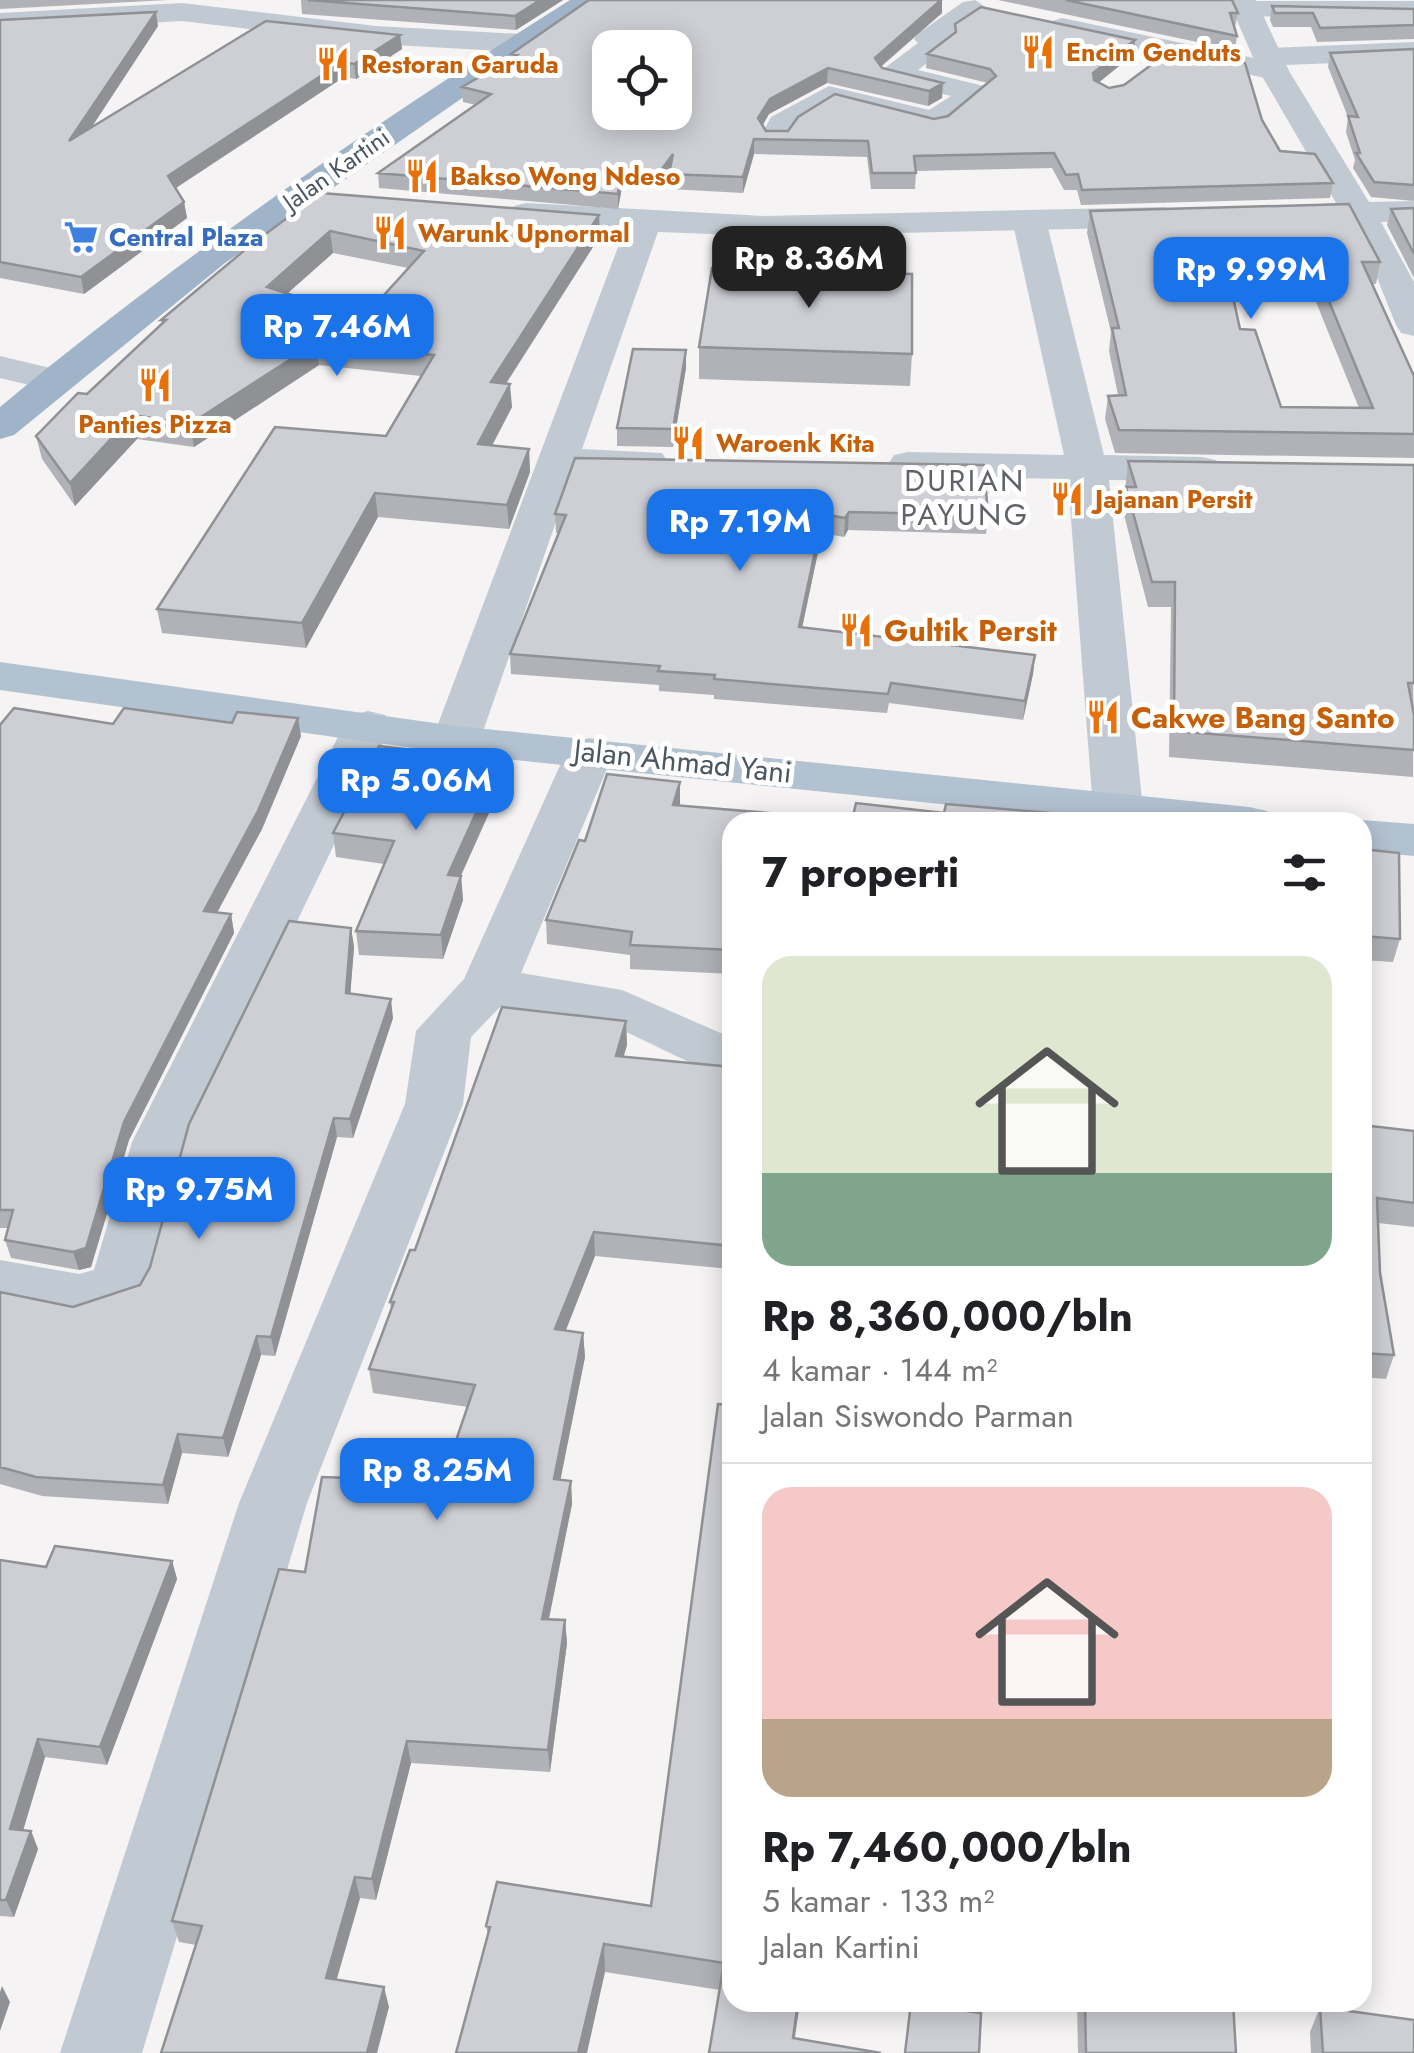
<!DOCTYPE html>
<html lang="id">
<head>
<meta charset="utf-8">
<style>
	:root { --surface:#fff; --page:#f6f6f6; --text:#202124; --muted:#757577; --line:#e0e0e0; --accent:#1a73e8 }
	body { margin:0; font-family:Jost,sans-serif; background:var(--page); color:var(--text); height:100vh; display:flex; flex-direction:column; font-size:38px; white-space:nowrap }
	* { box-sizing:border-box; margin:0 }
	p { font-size:32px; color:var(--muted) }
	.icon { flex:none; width:55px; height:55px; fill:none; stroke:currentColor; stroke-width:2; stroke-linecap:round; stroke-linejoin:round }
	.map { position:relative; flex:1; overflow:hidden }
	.drawer { position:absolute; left:722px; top:812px; width:650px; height:1200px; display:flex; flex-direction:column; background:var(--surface); border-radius:30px; box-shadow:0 5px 25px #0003 }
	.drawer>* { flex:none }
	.fabs { position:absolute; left:592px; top:30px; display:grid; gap:20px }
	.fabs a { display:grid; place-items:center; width:100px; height:100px; border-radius:20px; background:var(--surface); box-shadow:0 5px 25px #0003; font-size:50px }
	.price { position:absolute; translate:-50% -85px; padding:0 22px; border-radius:20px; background:var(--accent); color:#fff; font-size:32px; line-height:65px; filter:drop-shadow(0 2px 5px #0008) }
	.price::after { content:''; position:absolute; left:50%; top:60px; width:30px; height:22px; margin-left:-15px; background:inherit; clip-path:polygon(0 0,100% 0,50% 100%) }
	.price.current { background:#222; color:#fff }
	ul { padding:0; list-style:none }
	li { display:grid; align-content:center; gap:20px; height:530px; padding:0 40px }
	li+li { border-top:2px solid var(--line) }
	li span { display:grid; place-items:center; height:310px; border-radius:30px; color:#555 }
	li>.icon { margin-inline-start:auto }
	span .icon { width:180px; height:180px; fill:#fffc; stroke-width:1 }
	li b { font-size:42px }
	h2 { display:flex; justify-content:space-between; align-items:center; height:120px; padding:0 40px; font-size:42px }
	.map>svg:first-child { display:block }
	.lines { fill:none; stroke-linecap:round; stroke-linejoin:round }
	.minor { fill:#c1cad2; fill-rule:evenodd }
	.tertiary { fill:#c1cad2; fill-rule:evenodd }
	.primary { fill:#b3c2d1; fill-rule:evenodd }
	.trunk { fill:#9fb4c9; fill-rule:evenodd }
	.wall { fill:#b0b2b7; fill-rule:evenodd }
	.shaded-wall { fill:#909195 }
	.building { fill:#cdcfd5; stroke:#909195; stroke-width:2.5; fill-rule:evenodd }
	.labels { text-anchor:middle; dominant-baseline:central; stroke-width:10; stroke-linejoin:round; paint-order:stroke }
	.far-food-label { font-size:25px; font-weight:bold; fill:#c56008; stroke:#fff; text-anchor:start }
	.far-street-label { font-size:25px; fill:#4a5661; stroke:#fff }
	.far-shop-label { font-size:25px; font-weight:bold; fill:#366cbe; stroke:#fff; text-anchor:start }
	.far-quarter-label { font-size:30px; letter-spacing:2.5px; fill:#5f6368; stroke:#fff }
	.food-label { font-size:30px; font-weight:bold; fill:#c56008; stroke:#fff; text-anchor:start }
	.street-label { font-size:30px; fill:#4a5661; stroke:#fff }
</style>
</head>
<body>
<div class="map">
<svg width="1414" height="2053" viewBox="0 0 1414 2053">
	<rect width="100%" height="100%" fill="#f5f3f3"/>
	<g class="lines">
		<!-- minor -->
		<path class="minor" d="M975 0 987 8 949 38 953 43 918 70 988 87 992 93 945 128 934 130 834 105 795 129 788 142H766L761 135 771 117 829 86 929 110 951 96 882 79 878 73 918 43 914 39 919 33 963 2Z
			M1247 1H1414V19L1237 16 1233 10Z
			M1062 18 1254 58 1258 51 1268 48 1414 42V60L1285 65 1289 71 1285 77 1274 80 1052 33 1048 27 1052 21Z
			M1030 214 1042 217 1047 224 1104 455 1202 457 1216 460 1222 469 1216 478 1202 481 1109 480 1143 809 1135 820H1101L1093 809 1068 479 908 476 894 473 888 464 894 455 908 452 1064 455 1013 224 1018 217Z
			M643 216 655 219 660 226 582 449 662 453 668 462 662 471 573 473 480 740 473 750 456 754 439 750 432 740 626 226 631 219Z
			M0 356 67 372 73 380 67 388 54 391 0 378Z
			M368 711 385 715 392 725 190 1142 151 1285 142 1302 79 1322 0 1308V1260L79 1274 94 1270 132 1142 344 725 351 715Z
			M590 738 607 742 614 752 521 973 622 990 732 1038V1077C683 1065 642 1035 594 1019 564 1010 531 1010 500 1007L471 1037 463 1104 307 1503 142 2053H60L239 1503 405 1104 416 1031 464 979 566 752 573 742Z"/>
		<!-- tertiary -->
		<path class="tertiary" d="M1228 0H1256L1289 71 1369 202 1414 201V221L1381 222 1414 282V336L1401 333 1396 325 1369 258 1348 223 1268 221 1263 214 1268 207 1336 203 1259 71Z
			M182 3 376 26 521 34 536 43 521 52 376 44 182 21 0 31V13Z
			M526 203 765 216 1164 207 1176 210 1181 217 1176 224 1164 227 765 236 606 230 514 220 509 213 514 206Z"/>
		<!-- primary -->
		<path class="primary" d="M0 662 456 726 1249 807 1267 811 1274 822H1116L456 754 0 690Z
			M1362 820 1414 824V856L1362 851V822H1350Z"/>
		<!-- trunk -->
		<path class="trunk" d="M570 0H603L225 263 14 435 0 439V407C180 257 372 125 570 0Z"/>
	</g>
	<!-- wall -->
	<path class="wall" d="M0 0H168L0 9Z
		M301 0H563L516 30 302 14Z
		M589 0H942V13L881 67 942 98 928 106 827 83 769 114 763 125 766 131H788L934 119 948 116 988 83 926 68 927 54 955 33V24L1134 54 1099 82 1109 88 1262 120 1280 151 1333 183 1330 198 1081 205 1077 190H1064L1052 168 916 171 915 189H871L867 157 754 154 743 193 669 189V175L660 189 622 187 618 209 379 188 378 173 476 105 463 102 462 87 511 58V54Z
		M998 0H1232L1238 13 1235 27 1237 36 1235 50Z
		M1272 6 1414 9V39L1317 42 1311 27H1273L1270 20Z
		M0 20 158 26 91 128 400 35 402 49 356 79 344 77 176 188 184 202 187 218 84 294 0 278Z
		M1414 49V201L1371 197 1353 168 1355 160 1346 132 1348 117 1328 67 1330 53Z
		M321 193 600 236 506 384 512 407 492 446 529 449 530 472 509 529 378 517 306 648 162 633 157 609 386 436 421 376 319 365 194 447 137 439 75 506 42 459 36 436 87 394 162 324 161 320ZM333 253 408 268 363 318 287 293Z
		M1349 204 1380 262 1376 284H1373L1414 376V458L1115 453 1105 419 1108 396 1118 395 1109 351 1111 332 1087 233 1090 211ZM1226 264 1301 265 1359 408 1281 407 1240 329Z
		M1414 208V278L1387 225 1391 209Z
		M699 347 912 354 910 386 699 379Z
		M686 350V368L673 447 617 446V428Z
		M575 458 988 515 986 534 848 530 844 537 822 533 802 628 1035 655 1033 674 1023 720 889 703 887 713 714 699V695L659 691V685L511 674 510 654 559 533H556L555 514Z
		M1128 461 1414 465 1413 777 1169 757 1171 607H1148L1123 511Z
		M113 724 301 736 262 829 217 913 231 914 234 933 129 1140 91 1267 79 1270 11 1258 5 1240 8 1228H0V725Z
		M502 784 461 876 463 900 443 959 359 955 356 931 384 864 336 857 333 833Z
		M680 806 852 820 944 813 1049 822H732V974L630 969V955L547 944 546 920 585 841Z
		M1362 849 1400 939 1393 962 1362 960Z
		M351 928 354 947 350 994 393 1018 353 1138 337 1137 275 1356 261 1355 228 1457 182 1453 168 1504 42 1496 0 1484V1292L73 1307 140 1285Z
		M626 1021 627 1045 623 1057 732 1067V1291L730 1290V1269L595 1256 565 1331 583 1333 585 1357 560 1479 571 1481 572 1504 549 1619 565 1620 567 1643 550 1772 411 1763 376 1900 360 1898 337 1979 389 2007 196 1945 179 1942 172 1921 305 1572 438 1481 447 1467 468 1407 373 1393 369 1369 391 1310 390 1302 415 1250Z
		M1362 1125 1414 1131V1227L1378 1223 1380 1273 1394 1355 1386 1379 1362 1377Z
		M0 1560 46 1567 172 1561 177 1579 107 1765 45 1757 23 1831H31L38 1849 14 1917 0 1916Z
		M651 1906 800 2002 795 2038 709 2053 720 1990 605 1972 488 1935 486 1926Z
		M1077 2002H1233L1236 2053H1078Z
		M1320 2007 1414 2053H1311L1310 2032Z"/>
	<!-- shaded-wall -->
	<path class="shaded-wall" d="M540 0H563L516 30 515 16Z
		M941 0H942V13L874 72 875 58Z
		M156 12 158 26 72 157 69 141Z
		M400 35 402 49 356 79 354 64Z
		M1135 40 1134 54 1092 88 1093 73Z
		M342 62 344 77 171 191 168 176Z
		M828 68 827 83 769 114 758 133V118L770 99Z
		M943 83 942 98 928 106 929 91Z
		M754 139V154L743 193V177Z
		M673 154V169L660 189 659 173Z
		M621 171 622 187 618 209V194Z
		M184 202 187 218 84 294 81 277Z
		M599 215 600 236 492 405 491 382Z
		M330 231 333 253 270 309 267 287Z
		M316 343 319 365 194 447 190 424Z
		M686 350V368L673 447V429Z
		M510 384 512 407 480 468 478 444Z
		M133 415 137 439 75 506 70 483Z
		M529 449 530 472 509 529 507 505Z
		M375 493 378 517 306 648 302 623Z
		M849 512 848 530 844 537 845 518Z
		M823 514 822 533 798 647 799 627Z
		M1035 655 1033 674 1023 720 1025 701Z
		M298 718 301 736 262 829 208 929 204 911Z
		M500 760 502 784 450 899 448 875Z
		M680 782V805L673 828V805Z
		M461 876 463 900 443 959 441 935Z
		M231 914 234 933 129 1140 91 1267 79 1270 73 1252 124 1122Z
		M351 928 354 947 349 1012 346 993Z
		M391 999 393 1018 353 1138 350 1119Z
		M626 1021 627 1045 617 1080 616 1056Z
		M334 1118 337 1137 275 1356 271 1337Z
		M594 1232 595 1256 557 1353 555 1329Z
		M583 1333 585 1357 556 1502 554 1479Z
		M257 1336 261 1355 228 1457 223 1438Z
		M178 1434 182 1453 168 1504 163 1485Z
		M571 1481 572 1504 544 1642 542 1619Z
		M172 1561 177 1579 107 1765 100 1747Z
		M565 1620 567 1643 550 1772 548 1750Z
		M38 1739 45 1757 18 1847 10 1829Z
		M407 1741 411 1763 376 1900 372 1879Z
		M31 1831 38 1849 14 1917 6 1900Z
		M355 1877 360 1898 331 1998 326 1978Z
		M604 1944 605 1972 587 2053H578Z
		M2 1986 10 2002 0 2031V1992Z
		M384 1987 389 2007 377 2053H367Z
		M798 2002H800L792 2053Z"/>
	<!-- building -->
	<path class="building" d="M308 0H540L515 16Z
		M589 0H941L875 58 882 68 943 83 929 91 828 68 770 99 758 118 766 131H788L798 117 835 94 934 119 948 116 996 76 990 69 927 54 956 32 955 24 981 7 1135 40 1093 73 1094 80 1109 88 1124 85 1174 48 1245 63 1262 120 1280 151 1315 154 1333 183 1082 190 1078 174 1066 175 1054 153 914 156 916 173H872L868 141 754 139 743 177 669 174 673 154 659 173 621 171 618 194 378 173 491 94 462 87 517 55 511 54ZM610 48H675V112H610Z
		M1066 0H1232L1238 13H1230L1237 36Z
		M1272 6 1414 9V25L1320 28 1313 13H1275Z
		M156 12 69 141 266 21 400 35 354 64 342 62 168 176 184 202 81 277 0 262V20Z
		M1414 49V185L1374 182 1356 153H1360L1348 116 1358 117 1330 53Z
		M321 193 599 215 491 382 510 384 478 444 529 449 507 505 375 493 302 623 157 609 275 427 386 436 434 355 316 343 190 424 133 415 70 483 36 436 78 393 87 394 166 320H161L252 244ZM330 231 424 251 363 318 267 287Z
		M1349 204 1380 262H1362L1414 376V434L1119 430 1108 396 1126 395 1112 328H1119L1090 211ZM1221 242 1305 243 1373 408 1281 407 1255 330 1240 329Z
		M1414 208V254L1391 209Z
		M712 268 912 274V354L699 347Z
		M633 349 686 350 673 429 617 428Z
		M575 458 984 465 988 515 849 512 845 518 823 514 799 627 1035 655 1025 701 891 683 888 694 714 679 715 675 658 671 660 666 510 654 566 515 555 514Z
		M1128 461 1414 465V683H1408L1414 715V750L1174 731 1175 582H1152L1126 487H1136Z
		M14 708 113 724 124 708 232 723 237 712 298 718 258 811 204 911 231 914 124 1122 86 1248 73 1252 5 1240 13 1210H0V725Z
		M379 746 500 760 448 875 461 876 441 935 356 931 394 841 333 833Z
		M607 774 680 782 673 805 852 820 856 803 944 813 946 804 1050 813 1049 822H732V950L630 945 632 932 546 920 579 840 585 841Z
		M1362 849 1399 853 1400 939 1362 936Z
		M289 921 351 928 346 993 391 999 350 1119 334 1118 271 1337 257 1336 223 1438 178 1434 163 1485 36 1477 0 1467V1292L73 1307 140 1285 150 1267 189 1124Z
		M502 1007 626 1021 616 1056 732 1067V1246L594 1232 555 1329 583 1333 554 1479 571 1481 542 1619 565 1620 548 1750 407 1741 372 1879 355 1877 326 1978 384 1987 367 2053H161L202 1926 172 1921 279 1569 305 1572 322 1477 438 1481 442 1467H447L475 1385 369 1369 394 1302H390L410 1250H415Z
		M1362 1125 1414 1131V1203L1377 1198 1380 1273 1394 1355 1362 1353Z
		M718 1404 732 1405V2002H798L793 2038 881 2053H709L724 1963 604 1944 578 2053H456L490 1927 486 1926 497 1882 651 1906Z
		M55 1546 172 1561 100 1747 38 1739 10 1829 31 1831 6 1900H0V1560L46 1567Z
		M1085 2002H1233L1236 2053H1086Z
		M911 2003 981 2013 979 2053H905Z
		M1320 2007 1414 2020V2053H1323Z"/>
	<!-- icons -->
	<defs>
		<g id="restaurant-bare" transform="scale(2.7)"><path d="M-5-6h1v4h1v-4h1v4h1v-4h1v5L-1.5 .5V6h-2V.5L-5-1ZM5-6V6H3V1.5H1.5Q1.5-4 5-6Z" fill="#e8710a" stroke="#fff" stroke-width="2.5" paint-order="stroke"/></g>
		<g id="supermarket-bare" transform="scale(2.7)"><path d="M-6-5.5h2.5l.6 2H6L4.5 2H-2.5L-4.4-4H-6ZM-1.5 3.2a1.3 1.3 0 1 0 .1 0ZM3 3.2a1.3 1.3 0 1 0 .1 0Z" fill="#3f7fe0" stroke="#fff" stroke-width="2.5" paint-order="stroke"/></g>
	</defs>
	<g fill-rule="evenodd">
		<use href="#restaurant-bare" x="1038" y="52"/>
		<use href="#restaurant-bare" x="333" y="64"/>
		<use href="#restaurant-bare" x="422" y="176"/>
		<use href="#restaurant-bare" x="390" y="233"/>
		<use href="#supermarket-bare" x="81" y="237"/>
		<use href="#restaurant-bare" x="155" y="385"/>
		<use href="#restaurant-bare" x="688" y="443"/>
		<use href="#restaurant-bare" x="1067" y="499"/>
		<use href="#restaurant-bare" x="856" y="630"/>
		<use href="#restaurant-bare" x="1103" y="717"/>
	</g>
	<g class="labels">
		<!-- far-food labels -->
		<g class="far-food-label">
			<text x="1066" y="52">Encim Genduts</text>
			<text x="361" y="64">Restoran Garuda</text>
			<text x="450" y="176">Bakso Wong Ndeso</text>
			<text x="418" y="233">Warunk Upnormal</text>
			<text x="155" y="424" text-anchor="middle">Panties Pizza</text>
			<text x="716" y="443">Waroenk Kita</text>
			<text x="1095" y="499">Jajanan Persit</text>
		</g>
		<!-- far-street labels -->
		<g class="far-street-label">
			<text transform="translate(336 169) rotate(-35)">Jalan Kartini</text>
		</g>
		<!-- far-shop labels -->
		<g class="far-shop-label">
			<text x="109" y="237">Central Plaza</text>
		</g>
		<!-- far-quarter labels -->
		<g class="far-quarter-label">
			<text x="965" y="480">DURIAN<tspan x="965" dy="34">PAYUNG</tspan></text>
		</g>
		<!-- food labels -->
		<g class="food-label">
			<text x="884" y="630">Gultik Persit</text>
			<text x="1131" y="717">Cakwe Bang Santo</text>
		</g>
		<!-- street labels -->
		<g class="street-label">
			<text transform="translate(683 761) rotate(6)">Jalan Ahmad Yani</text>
		</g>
	</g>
</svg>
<div class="fabs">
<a><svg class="icon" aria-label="locate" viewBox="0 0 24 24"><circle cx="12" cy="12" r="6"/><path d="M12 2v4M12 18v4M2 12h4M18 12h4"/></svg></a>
</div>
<b class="price current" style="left:809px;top:311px">Rp 8.36M</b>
<b class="price" style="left:1251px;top:322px">Rp 9.99M</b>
<b class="price" style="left:337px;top:379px">Rp 7.46M</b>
<b class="price" style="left:740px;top:574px">Rp 7.19M</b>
<b class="price" style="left:416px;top:833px">Rp 5.06M</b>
<b class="price" style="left:199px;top:1242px">Rp 9.75M</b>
<b class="price" style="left:437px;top:1523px">Rp 8.25M</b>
<section class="drawer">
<h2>7 properti<svg class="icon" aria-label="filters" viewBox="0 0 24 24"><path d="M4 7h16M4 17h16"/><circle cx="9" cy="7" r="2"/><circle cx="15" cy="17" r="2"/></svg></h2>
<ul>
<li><span style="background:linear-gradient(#dfe7d0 70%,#7fa58c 0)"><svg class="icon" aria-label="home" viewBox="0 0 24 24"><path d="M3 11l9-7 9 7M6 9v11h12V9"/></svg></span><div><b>Rp 8,360,000/bln</b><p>4 kamar · 144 m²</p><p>Jalan Siswondo Parman</p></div></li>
<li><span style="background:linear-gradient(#f6c9c9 75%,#b9a48a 0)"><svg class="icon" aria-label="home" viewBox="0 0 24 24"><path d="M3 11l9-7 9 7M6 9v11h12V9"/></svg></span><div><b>Rp 7,460,000/bln</b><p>5 kamar · 133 m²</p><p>Jalan Kartini</p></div></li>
</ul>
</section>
</div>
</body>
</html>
